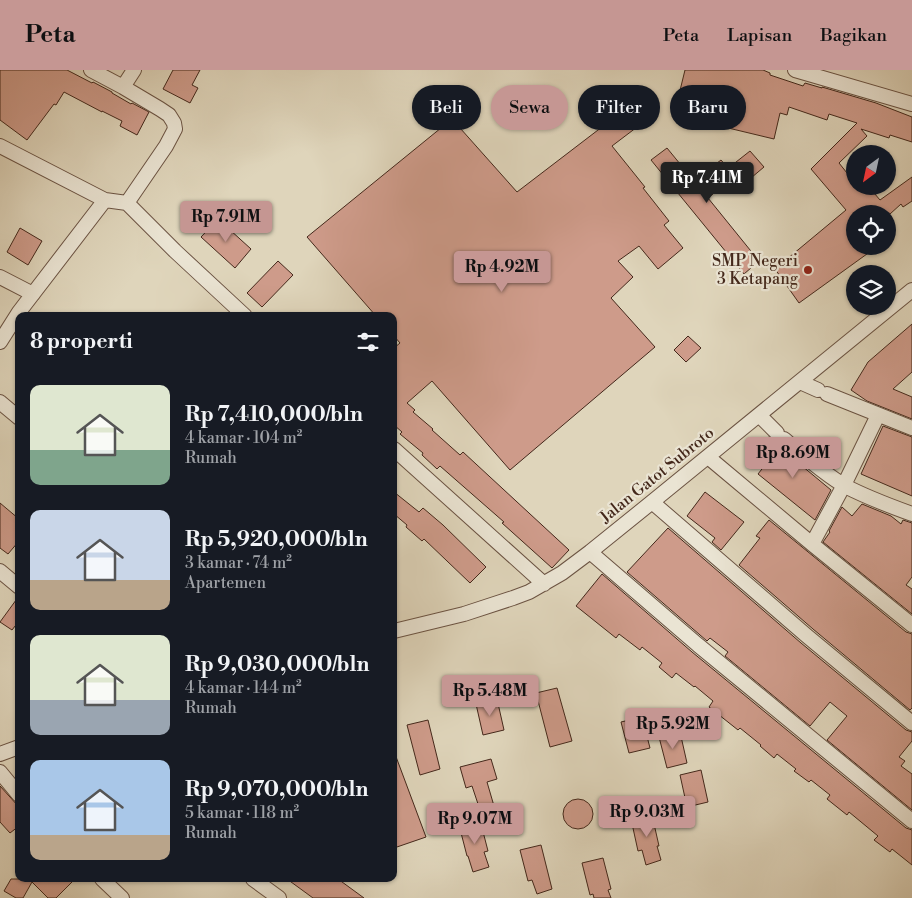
<!DOCTYPE html>
<html lang="id">
<head>
<meta charset="utf-8">
<style>
	:root { --surface:#171b24; --page:#242831; --text:#f1f3f6; --muted:#9ea1a6; --accent:#c59692 }
	body { margin:0; font-family:"Libre Bodoni",serif; background:var(--page); color:var(--text); height:100vh; display:flex; flex-direction:column; font-size:19px; white-space:nowrap }
	* { box-sizing:border-box; margin:0 }
	p { font-size:16px; color:var(--muted) }
	.icon { flex:none; width:28px; height:28px; fill:none; stroke:currentColor; stroke-width:2; stroke-linecap:round; stroke-linejoin:round }
	.map { position:relative; flex:1; overflow:hidden }
	.details { position:absolute; left:15px; top:242px; width:382px; height:570px; display:flex; flex-direction:column; background:var(--surface); border-radius:10px; box-shadow:0 1px 4px #0004 }
	.details>* { flex:none }
	.guide { position:absolute; left:412px; top:15px; width:424px; height:45px; display:flex; gap:10px }
	.needle { width:32px; rotate:213deg }
	.fabs { position:absolute; left:846px; top:75px; display:grid; gap:10px }
	.fabs a { display:grid; place-items:center; width:50px; height:50px; border-radius:50%; background:var(--surface); box-shadow:0 1px 4px #0004; font-size:25px }
	.price { position:absolute; translate:-50% -42px; padding:0 11px; border-radius:5px; background:var(--accent); color:#111; font-size:16px; line-height:32px; filter:drop-shadow(0 1px 2px #0008) }
	.price::after { content:''; position:absolute; left:50%; top:30px; width:15px; height:11px; margin-left:-8px; background:inherit; clip-path:polygon(0 0,100% 0,50% 100%) }
	.price.active { background:#222; color:#fff }
	ul { padding:0; list-style:none }
	li { display:flex; align-items:center; gap:15px; height:125px; padding:0 15px }
	li span { display:grid; place-items:center; flex:none; width:140px; height:100px; border-radius:10px; color:#555 }
	li>.icon { margin-inline-start:auto }
	span .icon { width:60px; height:60px; fill:#fffc; stroke-width:1 }
	li b { font-size:21px }
	h2 { display:flex; justify-content:space-between; align-items:center; height:60px; padding:0 15px; font-size:21px }
	.tag { padding:0 18px; border-radius:22px; background:var(--surface); box-shadow:0 1px 4px #0004; font-size:18px; line-height:45px }
	.tag.active { background:var(--accent); color:#111 }
	header { display:flex; align-items:center; gap:30px; box-sizing:border-box; height:70px; padding:0 25px; background:var(--accent); color:#111 }
	header strong { font-size:24px }
	nav { display:flex; gap:28px; margin-inline-start:auto; font-size:18px }
	.map>svg:first-child { display:block }
	.building { fill:#ce9b8a; stroke:#44281b }
	.lines { fill:none; stroke-linecap:round; stroke-linejoin:round }
	.minor-casing { stroke:#6b5343; stroke-width:16 }
	.minor { stroke:#eae4d3; stroke-width:14 }
	.poi-dot { fill:#8f2418; stroke:#eae4d3; stroke-width:2 }
	.labels { text-anchor:middle; dominant-baseline:central; stroke-width:4.5; stroke-linejoin:round; paint-order:stroke }
	.poi-label { font-size:16px; fill:#44281b; stroke:#eae4d3; text-anchor:end }
	.street-label { font-size:16px; fill:#44281b; stroke:#eae4d3 }
</style>
</head>
<body>
<header>
<strong>Peta</strong>
<nav><a>Peta</a><a>Lapisan</a><a>Bagikan</a></nav>
</header>
<div class="map">
<svg width="912" height="828" viewBox="0 0 912 828">
	<rect width="100%" height="100%" fill="#dfd5bb"/>
	<filter id="stains"><feTurbulence type="fractalNoise" baseFrequency=".004" numOctaves="4"/><feColorMatrix values="0 0 0 0 .2 0 0 0 0 .09 0 0 0 0 .02 0 0 0 .5 -.17"/></filter>
	<radialGradient id="worn" r=".72"><stop offset=".6" stop-color="#630" stop-opacity="0"/><stop offset="1" stop-color="#630" stop-opacity=".3"/></radialGradient>
	<!-- building -->
	<path class="building" d="M0 0H67L92 13 93 12 112 22V23L131 34 132 33 149 42 137 65 120 56 122 51 102 41V42L64 22 56 35 54 34 27 70 0 50Z
		M173 0H200L192 15 198 18 190 33 163 19Z
		M685 0H763L770 3V5L803 16 805 13 822 18V17L876 33 912 47V72L890 65 889 68 861 59 867 66 839 93 855 113V116H858L863 122 869 117 880 130 912 107V131L903 137 901 134 890 144H855V176H878L799 233 775 199 846 140 811 99 857 53 829 44 827 50 789 37 787 45 780 43 774 69 674 45Z
		M632 34 645 51 612 76 645 117 643 118 669 151 664 155 683 178 658 199 639 176 618 191 633 207 611 228 655 277 510 400 432 311 407 333 415 340 413 342 433 359 432 360 460 385 463 382 569 480 552 498 502 453 504 452 440 396 437 399 422 385 423 383 400 364 402 362 394 355V278L400 273 394 266V246H376L307 167 452 49 517 122Z
		M667 78 694 111 721 90 735 106 708 128 759 191 744 204 651 90Z
		M750 81 764 97 745 113 731 96Z
		M218 149 251 179 235 198 201 167Z
		M20 158 42 171 28 195 7 182Z
		M278 191 293 205 262 237 247 223Z
		M912 254V302L893 319 912 327V349L867 331 851 320 868 292Z
		M688 266 701 278 686 292 674 280Z
		M883 356 912 367V426L861 404Z
		M768 367 776 372 778 376 831 420 815 450 758 404 769 390 757 378Z
		M394 422 419 442 423 438 443 455 486 497 470 513 424 469 422 471 406 457 407 455 394 444Z
		M705 422 744 452 721 480 712 472 715 468 687 446Z
		M0 433 19 449V471L8 484 0 478Z
		M862 434 891 446 901 454 903 450 912 453V507L906 515 912 519V544L823 472 830 462 829 461 842 437 852 446Z
		M769 450 906 562 912 564V638L910 640 813 559 739 495 760 468 756 466Z
		M668 458 801 573 906 660 912 662V671L899 687 905 691 901 696 912 704V740L827 670 847 646 830 632 810 656 725 586 728 582 710 568 707 571 627 502Z
		M602 504 692 582 906 758 912 760V795L892 779 890 782 874 770 878 766 849 742 847 745 827 729 830 725 811 710 809 712 794 701 796 699 777 684 774 688 760 676 761 675 740 658 738 660 709 637 713 631 695 616 694 617 676 603 672 608 659 597 662 593 642 577 640 580 619 564 616 568 576 536Z
		M19 526V551L12 560 0 552Z
		M557 618 572 671 550 677 536 623Z
		M497 629 504 660 483 665 476 634Z
		M642 647 650 678 629 683 621 652Z
		M428 650 440 699 420 705 407 655Z
		M680 662 687 693 667 698 659 667Z
		M395 684 426 767 394 778V685Z
		M491 689 497 709 487 712 494 736 480 740 472 716 466 718 460 697Z
		M701 700 708 732 687 737 680 705Z
		M0 716 19 737V756L10 763 0 752Z
		M563 744a15 15 0 1 1 30 0a15 15 0 1 1-30 0Z
		M652 745 659 776H657L661 790 646 795 642 780 638 781 631 749Z
		M480 750 488 781 484 782 489 797 473 802 468 786H467L459 755Z
		M541 775 552 819 537 824 532 810 528 811 520 780Z
		M603 788 611 819 608 820 611 828H594L593 824 590 825 582 793Z
		M11 809H75L56 828H48L32 812 23 828H16L4 821Z
		M287 809H338L364 828H313Z"/>
	<g class="lines">
		<!-- minor casing -->
		<g class="minor-casing">
			<path id="minor" d="M91 0 123 17 160 39 169 45 174 53 175 59 166 76 127 133
				M795 0 912 34
				M123 17 134 0
				M0 76 105 130 127 133 175 181 245 246
				M0 207 33 224
				M0 272 19 242 105 130
				M800 312 818 320
				M827 324 912 358
				M0 332 19 348
				M759 345 777 363
				M784 369C803 385 823 403 845 416 866 427 890 436 912 444
				M394 379 544 514
				M708 387 812 474 912 555
				M652 432 807 566 912 653
				M812 474 844 415 878 345
				M590 482 698 575 912 751
				M0 501 19 517
				M394 561 464 544 513 528 529 522 562 503 590 482 652 432 912 220
				M0 684 19 677
				M0 702 19 725
				M102 809 122 828
				M253 809 279 828"/>
		</g>
		<!-- minor -->
		<use href="#minor" class="minor"/>
	</g>
	<!-- markers -->
	<circle class="poi-dot" cx="808" cy="200" r="5"/>
	<g class="labels">
		<!-- poi labels -->
		<g class="poi-label">
			<text x="798" y="191">SMP Negeri<tspan x="798" dy="18">3 Ketapang</tspan></text>
		</g>
		<!-- street labels -->
		<g class="street-label">
			<text transform="translate(657 405) rotate(-39)">Jalan Gatot Subroto</text>
		</g>
	</g>
	<rect width="100%" height="100%" filter="url(#stains)"/>
	<rect width="100%" height="100%" fill="url(#worn)"/>
</svg>
<div class="fabs">
<a><svg class="needle" viewBox="-14 -14 28 28"><path d="M0-13l5 13h-10z" fill="#e53935"/><path d="M0 13l5-13h-10z" fill="#9ea1a6"/></svg></a>
<a><svg class="icon" aria-label="locate" viewBox="0 0 24 24"><circle cx="12" cy="12" r="6"/><path d="M12 2v4M12 18v4M2 12h4M18 12h4"/></svg></a>
<a><svg class="icon" aria-label="layers" viewBox="0 0 24 24"><path d="M12 4l9 5-9 5-9-5zM3 14l9 5 9-5"/></svg></a>
</div>
<b class="price active" style="left:707px;top:134px">Rp 7.41M</b>
<b class="price" style="left:226px;top:173px">Rp 7.91M</b>
<b class="price" style="left:502px;top:223px">Rp 4.92M</b>
<b class="price" style="left:793px;top:409px">Rp 8.69M</b>
<b class="price" style="left:490px;top:647px">Rp 5.48M</b>
<b class="price" style="left:673px;top:680px">Rp 5.92M</b>
<b class="price" style="left:647px;top:768px">Rp 9.03M</b>
<b class="price" style="left:475px;top:775px">Rp 9.07M</b>
<div class="guide">
<a class="tag">Beli</a>
<a class="tag active">Sewa</a>
<a class="tag">Filter</a>
<a class="tag">Baru</a>
</div>
<section class="details">
<h2>8 properti<svg class="icon" aria-label="filters" viewBox="0 0 24 24"><path d="M4 7h16M4 17h16"/><circle cx="9" cy="7" r="2"/><circle cx="15" cy="17" r="2"/></svg></h2>
<ul>
<li><span style="background:linear-gradient(#dfe7d0 65%,#7fa58c 0)"><svg class="icon" aria-label="home" viewBox="0 0 24 24"><path d="M3 11l9-7 9 7M6 9v11h12V9"/></svg></span><div><b>Rp 7,410,000/bln</b><p>4 kamar · 104 m²</p><p>Rumah</p></div></li>
<li><span style="background:linear-gradient(#c9d6e8 70%,#b9a48a 0)"><svg class="icon" aria-label="home" viewBox="0 0 24 24"><path d="M3 11l9-7 9 7M6 9v11h12V9"/></svg></span><div><b>Rp 5,920,000/bln</b><p>3 kamar · 74 m²</p><p>Apartemen</p></div></li>
<li><span style="background:linear-gradient(#dfe7d0 65%,#9aa5b1 0)"><svg class="icon" aria-label="home" viewBox="0 0 24 24"><path d="M3 11l9-7 9 7M6 9v11h12V9"/></svg></span><div><b>Rp 9,030,000/bln</b><p>4 kamar · 144 m²</p><p>Rumah</p></div></li>
<li><span style="background:linear-gradient(#a9c7e8 75%,#b9a48a 0)"><svg class="icon" aria-label="home" viewBox="0 0 24 24"><path d="M3 11l9-7 9 7M6 9v11h12V9"/></svg></span><div><b>Rp 9,070,000/bln</b><p>5 kamar · 118 m²</p><p>Rumah</p></div></li>
</ul>
</section>
</div>
</body>
</html>
